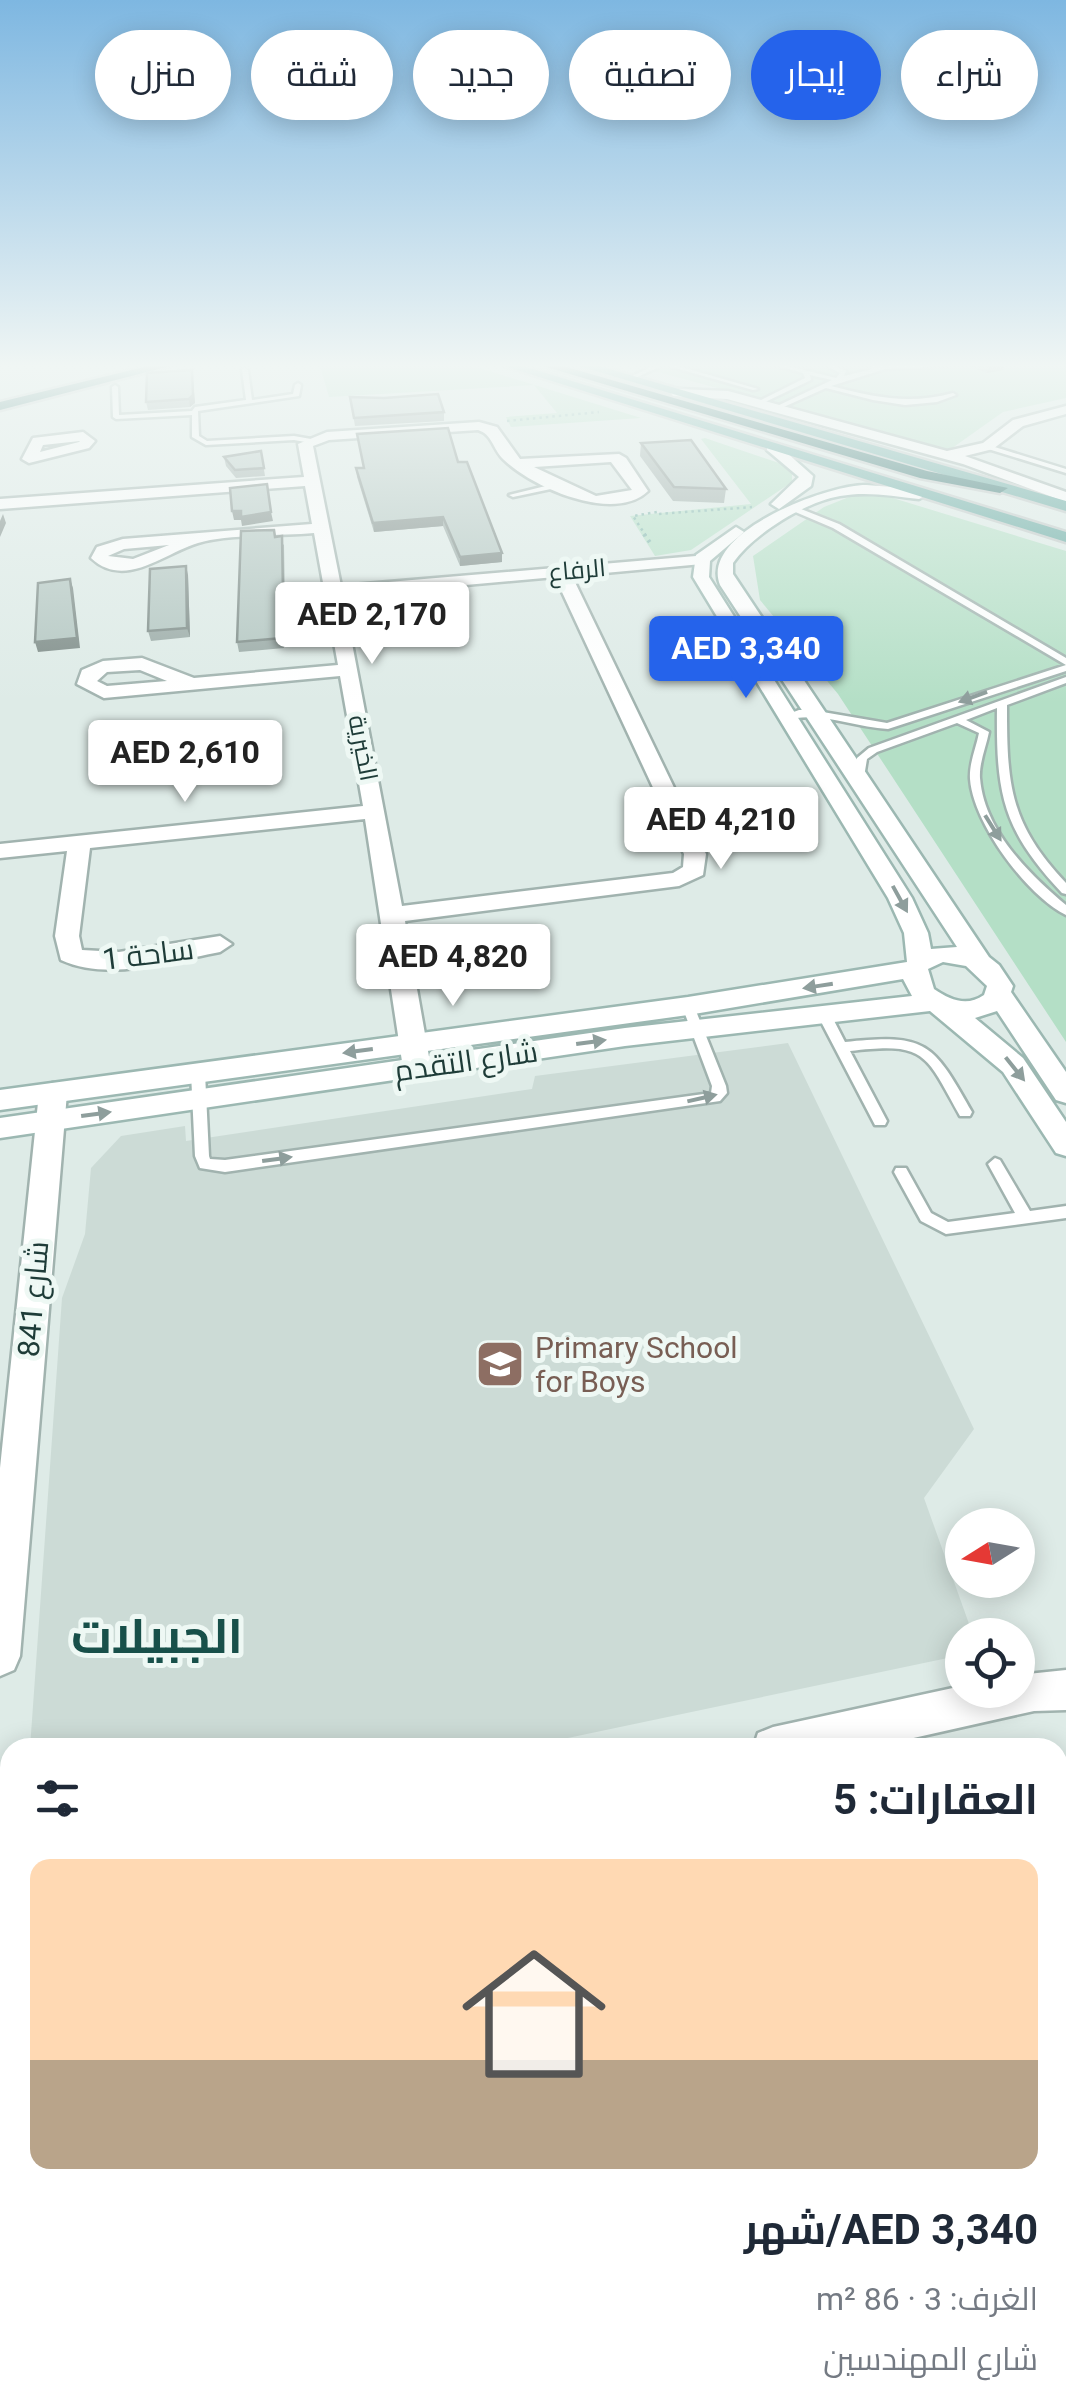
<!DOCTYPE html>
<html lang="ar">
<head>
<meta charset="utf-8">
<style>
	:root { --surface:#fff; --page:#f2f2f3; --text:#1f2937; --muted:#747a83; --line:#e0e1e3; --accent:#2563eb }
	body { margin:0; font-family:Roboto,Cairo,sans-serif; background:var(--page); color:var(--text); direction:rtl; height:100vh; display:flex; flex-direction:column; font-size:38px; white-space:nowrap }
	* { box-sizing:border-box; margin:0 }
	p { font-size:32px; color:var(--muted) }
	.icon { flex:none; width:55px; height:55px; fill:none; stroke:currentColor; stroke-width:2; stroke-linecap:round; stroke-linejoin:round }
	.map { position:relative; flex:1; overflow:hidden; direction:ltr }
	.panel { position:absolute; left:0px; top:1738px; width:1068px; height:672px; display:flex; flex-direction:column; background:var(--surface); border-radius:30px 30px 0 0; box-shadow:0 5px 25px #0003; direction:rtl }
	.panel>* { flex:none }
	.top-card { position:absolute; left:30px; top:30px; width:1008px; height:90px; direction:rtl; display:flex; gap:20px }
	.needle { width:65px; rotate:259deg }
	.fabs { position:absolute; left:945px; top:1508px; display:grid; gap:20px }
	.fabs a { display:grid; place-items:center; width:90px; height:90px; border-radius:50%; background:var(--surface); box-shadow:0 5px 25px #0003; font-size:50px }
	.price { position:absolute; translate:-50% -85px; padding:0 22px; border-radius:10px; background:#fff; color:#222; font-size:32px; line-height:65px; filter:drop-shadow(0 2px 5px #0008) }
	.price::after { content:''; position:absolute; left:50%; top:60px; width:30px; height:22px; margin-left:-15px; background:inherit; clip-path:polygon(0 0,100% 0,50% 100%) }
	.price.on { background:var(--accent); color:#fff }
	ul { padding:0; list-style:none }
	li { display:grid; align-content:center; gap:20px; height:530px; padding:0 30px }
	li+li { border-top:2px solid var(--line) }
	li span { display:grid; place-items:center; height:310px; border-radius:20px; color:#555 }
	li>.icon { margin-inline-start:auto }
	span .icon { width:180px; height:180px; fill:#fffc; stroke-width:1 }
	li b { font-size:42px }
	h2 { display:flex; justify-content:space-between; align-items:center; height:120px; padding:0 30px; font-size:42px }
	.chip { padding:0 35px; border-radius:45px; background:var(--surface); box-shadow:0 5px 25px #0003; font-size:35px; line-height:90px }
	.chip.on { background:var(--accent); color:#fff }
	.map>svg:first-child { display:block }
	.built { fill:#ccdbd6 }
	.green { fill:#b4dfc6 }
	.lines { fill:none; stroke-linecap:round; stroke-linejoin:round }
	.lane-casing { stroke:#a1b3af; stroke-width:5 }
	.street-casing { stroke:#a1b3af; stroke-width:5 }
	.secondary-casing { stroke:#9cb8b2; stroke-width:5 }
	.primary-casing { stroke:#c0c8c7; stroke-width:5 }
	.highway-casing { stroke:#c0c8c7; stroke-width:5 }
	.path-far1 { stroke:#7bb2a9; stroke-width:2.5; stroke-dasharray:2.5 4; stroke-linecap:butt }
	.path { stroke:#7bb2a9; stroke-width:4; stroke-dasharray:2.5 5; stroke-linecap:butt }
	.lane { fill:#fff; fill-rule:evenodd }
	.street { fill:#fff; fill-rule:evenodd }
	.secondary { fill:#fff; fill-rule:evenodd }
	.primary { fill:#5ea59d; fill-rule:evenodd }
	.highway { fill:#276b67; fill-rule:evenodd }
	.wall { fill:#9aaaa6 }
	.shaded-wall { fill:#7d8b87 }
	.building { fill:#b3c6c1; stroke:#7d8b87; stroke-width:2.5 }
	.oneway { fill:#8e9e9c }
	.labels { text-anchor:middle; dominant-baseline:central; stroke-width:10; stroke-linejoin:round; paint-order:stroke }
	.far-street-label { font-size:25px; fill:#1e3c38; stroke:#eef8f4 }
	.street-label { font-size:30px; fill:#1e3c38; stroke:#eef8f4 }
	.education-label { font-size:30px; fill:#785e54; stroke:#eef8f4; text-anchor:start }
	.near-district-label { font-size:48px; font-weight:bold; fill:#18504a; stroke:#eef8f4 }
</style>
</head>
<body>
<div class="map">
<svg width="1066" height="2408" viewBox="0 0 1066 2408">
	<rect width="100%" height="100%" fill="#deebe7"/>
	<!-- built -->
	<path class="built" d="M788 1043 974 1429 924 1498 973 1635H962V1655L525 1747 30 1748 62 1298 85 1234 91 1168 121 1136 185 1126 186 1141 532 1089 535 1076Z"/>
	<!-- green -->
	<path class="green" d="M320 366H473L641 418 511 427 506 417 557 413 534 385 329 397Z
		M636 366H1066V398L1003 412 948 451Z
		M705 438 779 463 792 474V482L691 550 655 556 630 516 751 504 701 439Z
		M854 495H883L1066 551V1042L838 694 760 600 753 556 824 507Z"/>
	<g class="lines">
		<!-- lane casing -->
		<g class="lane-casing">
			<path id="lane" d="M653 366H661L631 380 626 379Z
				M668 366H678L758 389 753 390Z
				M777 366H788L836 378 840 373 827 366H835L846 371 844 376 872 369 871 366H946L885 369 831 386C873 397 910 405 953 393L956 395 937 402 905 405 873 400 826 388 777 410 775 407 832 380 810 375 811 380 761 404H757V402L805 378 803 373Z
				M245 368 248 370 252 400 293 394 295 385 298 383 301 385 299 396 198 411 199 436 207 441 294 436 311 439V443L294 440 206 445 192 437V415L116 419 113 417 112 387 115 385 118 387 119 415 192 411 195 407 246 400 242 370Z
				M985 444 1066 469V473L985 448Z
				M562 482 565 486 513 497 509 495Z
				M796 507 839 524 1066 658V665L833 528 793 511 792 509Z
				M1066 665V671L888 729C852 727 821 711 785 720L780 717 799 710H811L887 723Z
				M1066 677V683L1007 705C1007 784 1009 823 1066 883V894L1062 893C1002 829 996 794 997 708L966 720 989 732C986 747 979 763 980 778 984 830 1028 873 1066 905V915C1027 896 973 823 970 779 969 763 976 748 979 733L957 723 877 752 867 759 863 783 854 781 857 758 869 748Z
				M688 1002 694 1006 726 1086 727 1093 720 1101 225 1172 200 1168 195 1156 191 1073 198 1068 205 1073 209 1156 210 1159 225 1160 711 1093 712 1086 682 1006Z
				M823 1008 828 1009 845 1042C927 1033 933 1043 972 1112L970 1116H960C925 1053 926 1042 850 1051L887 1121 885 1125H875L816 1012Z
				M995 1158 1000 1160 1030 1211 1066 1206V1218L946 1234 921 1221 894 1172 896 1168H906L931 1213 948 1222 1015 1213 988 1164Z"/>
		</g>
		<!-- street casing -->
		<g class="street-casing">
			<path id="street" d="M678 389 728 391 947 451 983 443 1013 420 1066 406V414L1023 426 993 449 965 456 1066 492V502L963 464 727 399 673 396 671 393Z
				M479 422 497 427 520 459 619 454 626 458 648 491C614 524 531 487 503 459 493 449 492 434 478 430L329 440 313 446 341 586 708 555 710 559 702 564 572 576 706 854 703 875 679 886 405 921 431 1068 427 1075H407L403 1068 365 819 90 848 79 936 82 950 119 952 220 936 232 944 220 952C171 961 109 982 61 960L55 936 67 851 0 858V844L363 806 340 676 104 698 77 684 82 670 103 661 142 658 194 678 338 665 314 533C282 536 227 534 198 543 164 553 125 590 91 558L97 547 123 539 312 524 305 486 0 509V499L304 477 298 444 327 432ZM611 462 632 490 596 496 534 467ZM169 545 133 559 108 556 124 549ZM555 577 684 854 683 867 673 873 402 906 343 596ZM140 670 167 681 107 686 97 681 107 672Z
				M83 432 95 441 89 448 29 463 22 459 33 438ZM80 441 79 442 40 452 43 445Z
				M53 1083 63 1086 67 1093 20 1656 14 1670 0 1676V1468L39 1093 43 1086Z
				M1066 1670V1710L1034 1711 869 1748H753L758 1733 773 1727 962 1686V1690H1018V1675Z
				M10 1882V1926L0 1927V1883Z
				M203 2400H257L258 2408H202Z"/>
		</g>
		<!-- secondary casing -->
		<g class="secondary-casing">
			<path id="secondary" d="M767 444H777L813 476 811 486 779 509 771 504 799 477 767 450Z
				M866 485 919 489 927 494 919 499C893 496 866 491 840 496 805 502 753 534 733 563V574L989 957 999 965 1013 986 1011 992 1066 1072V1103L1056 1100 997 1011 975 1018 1023 1058 1066 1122V1156L1056 1153 1003 1072 930 1011 625 1046 0 1138V1118L625 1028 912 996 903 979 688 1015 0 1110V1090L688 997 907 962 904 933 888 898 693 577 696 555 736 527 744 532 710 561 709 577 912 898 928 933 931 949 957 947 720 585C699 533 826 485 866 485ZM943 962 966 966 987 986 984 995C967 1007 950 1000 934 989L928 969Z"/>
		</g>
		<!-- primary casing -->
		<g class="primary-casing">
			<path id="primary" d="M504 366H523L1066 532V542Z
				M579 366H599L1066 501V511Z"/>
		</g>
		<!-- highway casing -->
		<g class="highway-casing">
			<path id="highway" d="M148 366H170L0 410V402Z
				M543 366H563L927 471 1008 488 1000 493 920 478Z"/>
		</g>
		<!-- path-far1 -->
		<path class="path-far1" d="M507 421 599 412
			M659 514 752 507
			M646 536 633 516 657 512"/>
		<!-- path -->
		<path class="path" d="M644 534 651 544"/>
		<!-- lane -->
		<use href="#lane" class="lane"/>
		<!-- street -->
		<use href="#street" class="street"/>
		<!-- secondary -->
		<use href="#secondary" class="secondary"/>
		<!-- primary -->
		<use href="#primary" class="primary"/>
		<!-- highway -->
		<use href="#highway" class="highway"/>
	</g>
	<!-- wall -->
	<path class="wall" d="M969 366H1004L1003 370 987 373Z
		M192 370 195 403 190 407 148 410 146 402Z
		M350 397 444 412V421L355 426Z
		M641 443 726 489 724 503 673 501 640 456Z
		M261 451 265 476 236 478 226 466 224 457Z
		M458 462 502 553V562L460 566 443 526 374 532 357 477 356 468Z
		M275 537 284 545 285 603 278 604 284 648 239 652 237 642Z
		M188 575 190 637 151 641 148 631Z"/>
	<!-- shaded-wall -->
	<path class="shaded-wall" d="M989 366H1004L1003 370 987 373Z
		M192 370 195 403 190 407 189 399Z
		M232 511 271 512 273 521 242 526 241 520H234Z
		M3 514 6 523 0 537V521Z
		M443 517V526L374 532 373 523Z
		M502 553V562L460 566V557Z
		M186 566 188 575 190 637 187 628Z
		M70 579 73 588 80 648 38 652 35 642Z"/>
	<!-- building -->
	<path class="building" d="M192 370 193 395 189 399 146 402 147 373Z
		M438 394 444 412 354 418 350 397 384 398Z
		M448 428 458 462H467L502 553 460 557 443 517 373 523 356 468H364L357 434Z
		M691 440 726 489 674 487 641 443Z
		M261 451 264 468 235 470 224 457Z
		M267 484 271 512 241 517V511H232L230 488Z
		M274 530 275 537 282 536 283 594H277L282 638 237 642 241 531Z
		M186 566 187 628 148 631 150 569Z
		M70 579 77 638 35 642 38 583Z"/>
	<!-- one-way arrows -->
	<defs><path id="oneway-solid" d="M-6-.8H1V-3.2L6.5 0L1 3.2V.8H-6Z" transform="scale(2.5)"/></defs>
	<g class="oneway">
		<use href="#oneway-solid" transform="translate(973 697) rotate(160)"/>
		<use href="#oneway-solid" transform="translate(993 828) rotate(58)"/>
		<use href="#oneway-solid" transform="translate(900 899) rotate(61)"/>
		<use href="#oneway-solid" transform="translate(818 986) rotate(171)"/>
		<use href="#oneway-solid" transform="translate(591 1042) rotate(-8)"/>
		<use href="#oneway-solid" transform="translate(358 1051) rotate(172)"/>
		<use href="#oneway-solid" transform="translate(1015 1069) rotate(51)"/>
		<use href="#oneway-solid" transform="translate(702 1098) rotate(-13)"/>
		<use href="#oneway-solid" transform="translate(96 1114) rotate(-8)"/>
		<use href="#oneway-solid" transform="translate(277 1159) rotate(-8)"/>
	</g>
	<!-- sky -->
	<linearGradient id="sky" x2="0" y2="1"><stop stop-color="#7eb7e1"/><stop offset="0.52" stop-color="#f0f6f4"/><stop offset="1" stop-color="#f0f6f4" stop-opacity="0"/></linearGradient>
	<rect width="1066" height="703" fill="url(#sky)"/>
	<!-- icons -->
	<defs>
		<g id="school-square" transform="scale(2.5)"><rect x="-9" y="-9" width="18" height="18" rx="4" fill="#8d6e63" stroke="#eef8f4"/><path d="M0-5L7-2L0 1L-7-2ZM-4 1L0 2.5L4 1V4Q0 6-4 4Z" fill="#fff"/></g>
	</defs>
	<g fill-rule="evenodd">
		<use href="#school-square" x="500" y="1364"/>
	</g>
	<g class="labels">
		<!-- far-street labels -->
		<g class="far-street-label">
			<text transform="translate(577 570) rotate(-5)">الرفاع</text>
			<text transform="translate(363 748) rotate(79)">الخيرية</text>
		</g>
		<!-- street labels -->
		<g class="street-label">
			<text transform="translate(148 954) rotate(-7)">ساحة 1</text>
			<text transform="translate(466 1061) rotate(-8)">شارع التقدم</text>
			<text transform="translate(33 1299) rotate(-85)">شارع 841</text>
		</g>
		<!-- education labels -->
		<g class="education-label">
			<text x="535" y="1347">Primary School<tspan x="535" dy="34">for Boys</tspan></text>
		</g>
		<!-- near-district labels -->
		<g class="near-district-label">
			<text x="157" y="1636">الجبيلات</text>
		</g>
	</g>
</svg>
<div class="fabs">
<a><svg class="needle" viewBox="-14 -14 28 28"><path d="M0-13l5 13h-10z" fill="#e53935"/><path d="M0 13l5-13h-10z" fill="#747a83"/></svg></a>
<a><svg class="icon" aria-label="locate" viewBox="0 0 24 24"><circle cx="12" cy="12" r="6"/><path d="M12 2v4M12 18v4M2 12h4M18 12h4"/></svg></a>
</div>
<b class="price" style="left:372px;top:667px">AED 2,170</b>
<b class="price on" style="left:746px;top:701px">AED 3,340</b>
<b class="price" style="left:185px;top:805px">AED 2,610</b>
<b class="price" style="left:721px;top:872px">AED 4,210</b>
<b class="price" style="left:453px;top:1009px">AED 4,820</b>
<div class="top-card">
<a class="chip">شراء</a>
<a class="chip on">إيجار</a>
<a class="chip">تصفية</a>
<a class="chip">جديد</a>
<a class="chip">شقة</a>
<a class="chip">منزل</a>
</div>
<section class="panel">
<h2>العقارات: 5<svg class="icon" aria-label="filters" viewBox="0 0 24 24"><path d="M4 7h16M4 17h16"/><circle cx="9" cy="7" r="2"/><circle cx="15" cy="17" r="2"/></svg></h2>
<ul>
<li><span style="background:linear-gradient(#ffd9b3 65%,#b9a48a 0)"><svg class="icon" aria-label="home" viewBox="0 0 24 24"><path d="M3 11l9-7 9 7M6 9v11h12V9"/></svg></span><div><b>AED 3,340/شهر</b><p>الغرف: 3 · 86 m²</p><p>شارع المهندسين</p></div></li>
</ul>
</section>
</div>
</body>
</html>
